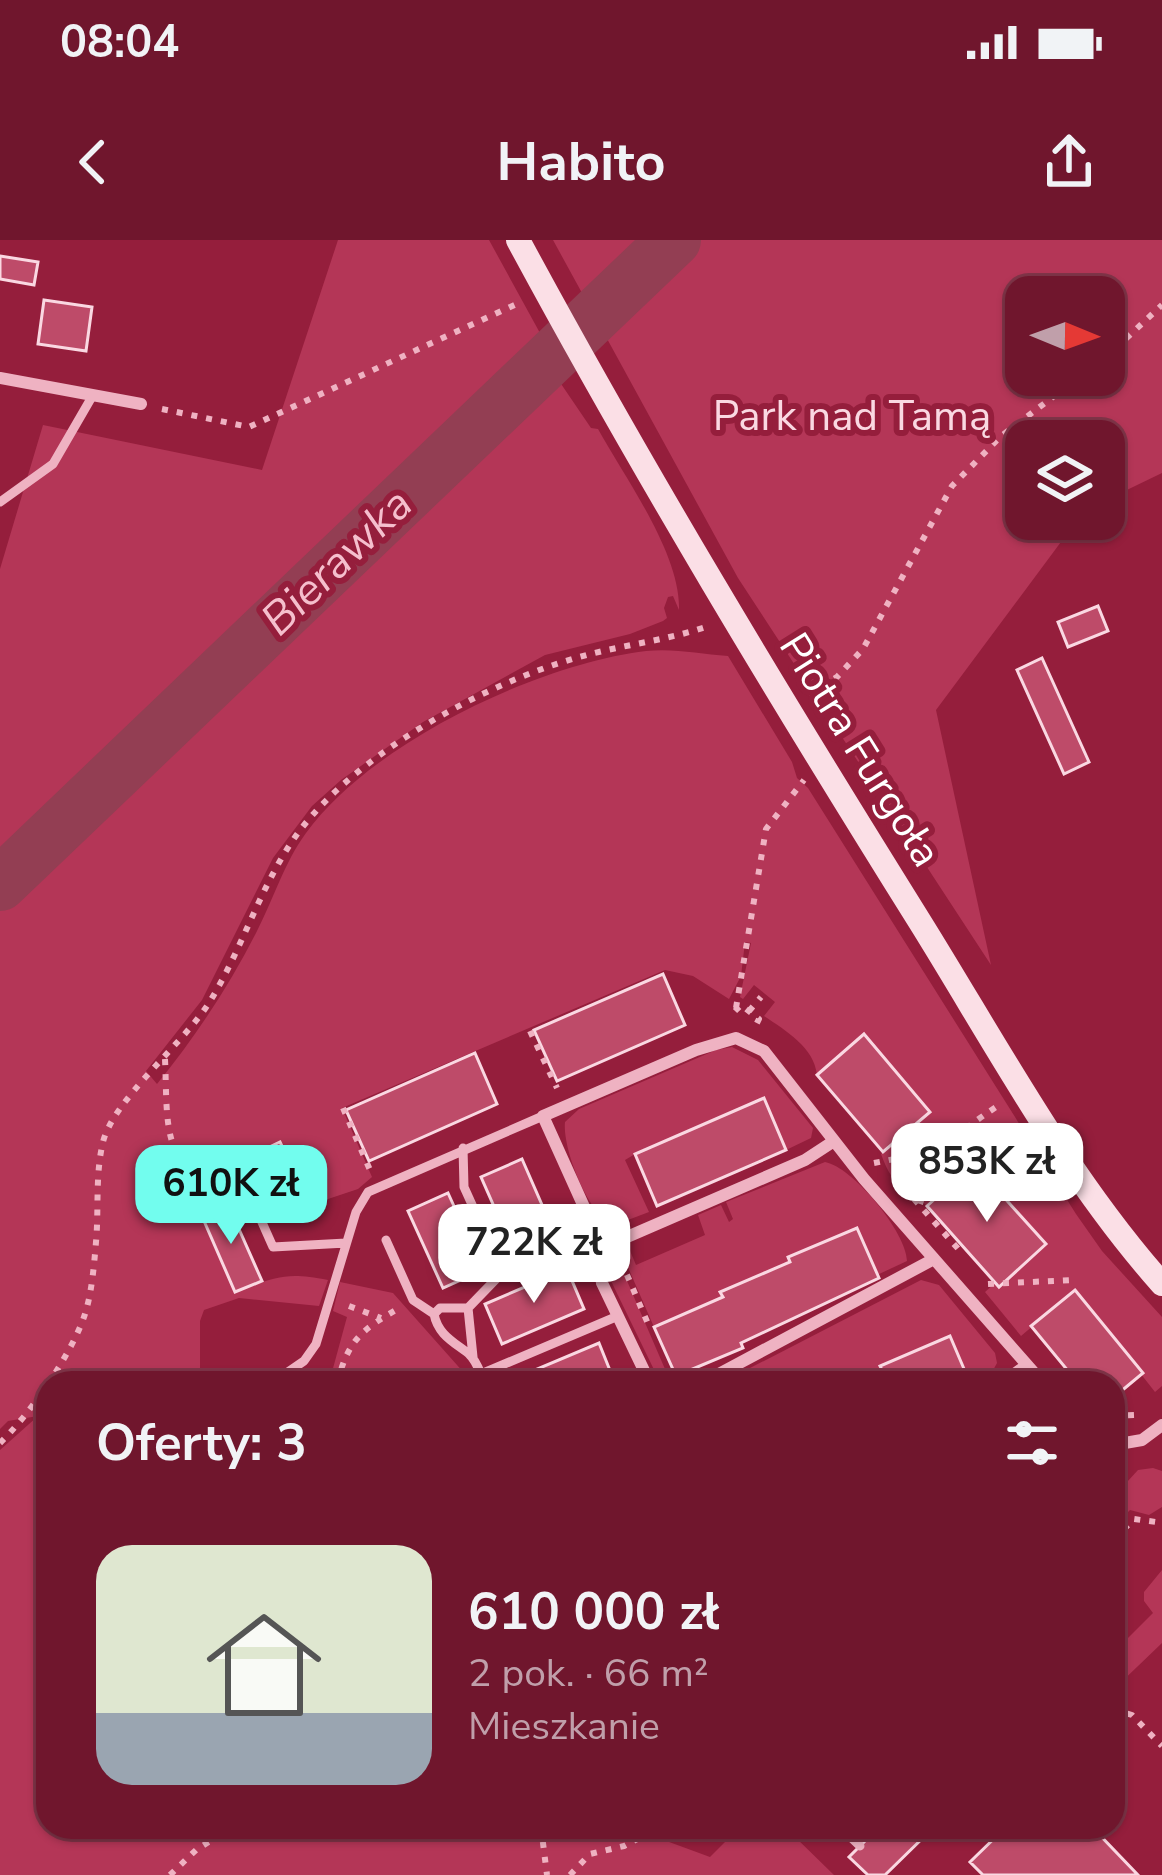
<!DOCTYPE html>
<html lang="pl">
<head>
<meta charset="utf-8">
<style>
	:root { --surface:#70162d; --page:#782339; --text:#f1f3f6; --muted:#c09faa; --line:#823549; --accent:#72fdee }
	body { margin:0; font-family:"Nunito Sans",sans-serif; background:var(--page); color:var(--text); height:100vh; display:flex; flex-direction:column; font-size:45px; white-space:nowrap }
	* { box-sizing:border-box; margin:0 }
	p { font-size:39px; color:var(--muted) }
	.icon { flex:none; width:66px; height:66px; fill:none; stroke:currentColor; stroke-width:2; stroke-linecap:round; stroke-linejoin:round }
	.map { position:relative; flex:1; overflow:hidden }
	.sheet { position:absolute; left:36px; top:1131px; width:1089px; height:468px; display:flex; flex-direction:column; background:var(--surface); border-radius:36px; box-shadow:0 3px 9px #0004,0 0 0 3px var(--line) }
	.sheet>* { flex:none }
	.needle { width:78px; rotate:91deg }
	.fabs { position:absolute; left:1005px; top:36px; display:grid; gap:24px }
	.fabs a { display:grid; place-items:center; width:120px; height:120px; border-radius:24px; background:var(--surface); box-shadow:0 3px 9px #0004,0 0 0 3px var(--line); font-size:60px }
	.price { position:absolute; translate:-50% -102px; padding:0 27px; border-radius:24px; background:#fff; color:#222; font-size:39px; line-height:78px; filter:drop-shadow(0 3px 6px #0008) }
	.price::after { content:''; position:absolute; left:50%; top:72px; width:36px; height:27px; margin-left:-18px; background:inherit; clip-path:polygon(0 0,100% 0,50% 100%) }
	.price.selected { background:var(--accent); color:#111 }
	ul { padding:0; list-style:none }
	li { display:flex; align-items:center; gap:36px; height:300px; padding:0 60px }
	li+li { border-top:3px solid var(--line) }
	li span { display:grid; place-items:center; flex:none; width:336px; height:240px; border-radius:36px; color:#555 }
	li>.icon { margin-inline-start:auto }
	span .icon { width:144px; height:144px; fill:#fffc; stroke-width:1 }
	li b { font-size:51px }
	h2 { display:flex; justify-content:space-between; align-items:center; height:144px; padding:0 60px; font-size:51px }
	.status { display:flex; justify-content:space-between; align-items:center; height:84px; padding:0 60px; background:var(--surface); direction:ltr }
	.status svg { height:33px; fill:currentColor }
	header { display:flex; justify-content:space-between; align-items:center; height:156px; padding:0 60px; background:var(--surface); font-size:54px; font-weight:700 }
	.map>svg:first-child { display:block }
	.green { fill:#b43657; fill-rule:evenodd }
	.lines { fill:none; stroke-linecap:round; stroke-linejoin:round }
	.river { stroke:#933e53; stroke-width:54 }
	.building { fill:#be4b69; stroke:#fad8e2; stroke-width:3 }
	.path { stroke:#efb2c2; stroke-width:6; stroke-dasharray:6 9; stroke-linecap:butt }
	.service { stroke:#efb2c2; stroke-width:9 }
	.minor { stroke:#efb2c2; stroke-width:12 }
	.secondary { stroke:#fbdfe6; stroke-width:24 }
	.labels { text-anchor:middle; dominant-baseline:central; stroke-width:12; stroke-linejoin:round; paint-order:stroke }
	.park-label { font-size:42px; fill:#fad8e2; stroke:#951e3c }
	.street-label { font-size:42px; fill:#fff; stroke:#951e3c }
	.water-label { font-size:45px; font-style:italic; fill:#f5bfcd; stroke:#951e3c }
</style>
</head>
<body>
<div class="status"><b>08:04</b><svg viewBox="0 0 49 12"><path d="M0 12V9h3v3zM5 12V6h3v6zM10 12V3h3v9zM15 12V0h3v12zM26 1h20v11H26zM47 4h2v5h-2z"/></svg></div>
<header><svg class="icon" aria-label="back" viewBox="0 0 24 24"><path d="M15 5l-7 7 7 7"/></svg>Habito<svg class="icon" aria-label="share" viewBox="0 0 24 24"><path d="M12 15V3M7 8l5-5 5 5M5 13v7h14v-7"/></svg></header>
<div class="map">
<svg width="1162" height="1635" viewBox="0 0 1162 1635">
	<rect width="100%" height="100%" fill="#951e3c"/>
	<!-- green -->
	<path class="green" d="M338 0H489L546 104 109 518 0 629V329L43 185 262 230Z
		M553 0H1162V233L1104 261V201H1026V279H1078L936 470 991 725 738 338ZM1026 57H1104V135H1026Z
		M555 135 591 188 598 189C625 238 681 314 679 370L673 356 668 357 664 368 667 378 663 381 630 394 545 415 423 482 341 540 312 566 273 618 202 760 146 831 157 844C196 796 229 746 257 691 274 658 284 623 306 593 371 503 538 424 646 411 674 408 700 414 728 416L792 522 797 538 808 548 1076 974 1102 1011 1162 1077V1146L1155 1152 1075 1050 1021 1096 985 1052 995 1043 1000 1046 1045 1004 974 924 927 966C905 942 895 953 881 914L929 871 864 795 817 835C814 807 786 791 764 776L775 762 754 745 743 759 740 757 751 703 745 702 741 736 729 759 693 736 665 730 342 868 372 937 358 949 310 965 280 902 231 928 227 962 201 975 235 1052C275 1038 283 1031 328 1040L319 1066 239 1058 204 1070 200 1081V1143H48V1587H671L661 1599 710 1617 740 1587 792 1594 834 1635H0V1210L38 1176 8 1181 0 1189V660L70 590 119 549 125 539 183 490 213 457 227 449 299 377 327 356Z
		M732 807 758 820 813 888 811 898 786 910 763 859 635 914 625 920 649 972 620 983 622 990C592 986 562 910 565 882L579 869 716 810Z
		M825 922C853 927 907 993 907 1021L877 1035 857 988 789 1017 790 1022 721 1051 723 1057 654 1087 620 1009 628 1006 636 1025 705 995 698 975 721 965 729 982 733 979 726 962Z
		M615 1013 671 1143 659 1140 612 1043 608 1029Z
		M921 1040 939 1045 995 1113 997 1123 991 1134 969 1142 949 1096 881 1125 882 1130 852 1143H721Z
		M340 1042 393 1053 473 1143H329L347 1077 333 1071Z
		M1153 1228 1162 1231V1267L1149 1275 1130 1270 1127 1273 1116 1262V1254L1138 1230Z
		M1162 1330V1403L1113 1450V1413L1153 1373 1144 1361V1352Z"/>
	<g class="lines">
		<!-- river -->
		<path class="river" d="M0 644 674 0"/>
	</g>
	<!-- building -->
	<path class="building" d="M0 16 38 22 34 45 0 39Z
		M44 60 92 67 86 111 38 104Z
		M1098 366 1108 391 1068 407 1058 382Z
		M1042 418 1089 522 1064 534 1017 430Z
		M663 734 685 785 557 841 534 790Z
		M864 794 930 872 883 912 817 835Z
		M475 813 497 864 369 921 346 870Z
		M764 858 786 910 657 966 635 914Z
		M280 902 310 965 284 978 255 914Z
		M522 919 556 997 515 1014 481 937Z
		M974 924 1046 1004 999 1047 927 966Z
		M448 953 483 1030 443 1048 408 971Z
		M227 962 262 1041 235 1052 201 974Z
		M857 988 879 1038 741 1103 743 1108 676 1136 654 1087 723 1057 720 1052 790 1022 788 1017Z
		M567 1029 584 1069 502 1104 485 1064Z
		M1075 1050 1143 1133 1113 1158V1143H1078L1031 1086Z
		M950 1096 970 1143H852L882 1130 880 1126Z
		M599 1103 615 1143H520L518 1137Z
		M861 1587H934L885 1635H868L849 1617 870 1596Z
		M1006 1587H1092L1138 1635H983L970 1622Z"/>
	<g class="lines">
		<!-- path -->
		<path class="path" d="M1104 119 1162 65
			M162 169 249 187 521 62
			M808 453 837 437 863 409 952 246 1000 197 1082 135
			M736 768 766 589 804 540
			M735 771 741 765 759 779 755 787
			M749 771 761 757
			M530 791 557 848
			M165 819C168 881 159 930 228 954
			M343 868 370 930
			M918 913 955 894
			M874 923 915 915 941 917
			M914 959 961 1012
			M920 964C937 910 954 895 999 865
			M621 1021 649 1086
			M988 1044 1073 1040
			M349 1066 381 1078
			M337 1143C349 1099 361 1090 401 1067
			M1113 1176 1136 1175
			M0 1203C30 1174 72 1114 85 1074 92 1052 94 1025 96 1002 99 969 95 935 103 902 113 861 181 805 207 766 243 710 261 641 301 589 360 512 484 444 576 418 620 405 665 401 709 386
			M1113 1300 1134 1279 1156 1282 1162 1277
			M1113 1469 1132 1475 1162 1506
			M541 1587 547 1635
			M170 1635 196 1610 232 1587
			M570 1635 590 1614 624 1606 645 1595 679 1593"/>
		<!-- service -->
		<path class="service" d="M0 262 53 224 93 155
			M463 908 464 947 498 1022 497 1038 468 1068 473 1117
			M245 944 273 1007 346 1003
			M386 1000 413 1060 434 1074
			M497 1038 555 1016
			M468 1068H440L434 1074C438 1095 454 1102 469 1114 477 1121 480 1133 485 1143
			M481 1134 618 1076
			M272 1143 304 1121 316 1104 356 972 368 952 543 876
			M840 1587 860 1606
			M695 1593 700 1587"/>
		<!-- minor -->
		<path class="minor" d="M0 138 141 164
			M597 1003 627 997 805 920 834 901
			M650 1143 602 1043 594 989 543 876 696 810 736 798 764 811 864 939 1043 1143
			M702 1143 934 1019
			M1002 1143 1027 1125
			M1113 1205 1142 1200 1162 1185"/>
		<!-- secondary -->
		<path class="secondary" d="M518 0C643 232 780 458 920 682 996 804 1066 936 1162 1044"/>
	</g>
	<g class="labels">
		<!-- park labels -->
		<g class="park-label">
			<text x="852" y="176">Park nad Tamą</text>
		</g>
		<!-- street labels -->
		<g class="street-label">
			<text transform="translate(860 510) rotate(58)">Piotra Furgoła</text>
		</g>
		<!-- water labels -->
		<g class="water-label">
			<text transform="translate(337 322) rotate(-44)">Bierawka</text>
		</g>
	</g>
</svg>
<div class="fabs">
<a><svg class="needle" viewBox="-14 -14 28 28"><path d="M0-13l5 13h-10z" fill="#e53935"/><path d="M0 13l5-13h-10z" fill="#c09faa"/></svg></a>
<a><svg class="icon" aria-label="layers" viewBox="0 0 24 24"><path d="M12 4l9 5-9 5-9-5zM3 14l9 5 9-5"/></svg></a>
</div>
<b class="price" style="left:987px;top:985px">853K zł</b>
<b class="price selected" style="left:231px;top:1007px">610K zł</b>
<b class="price" style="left:534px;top:1066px">722K zł</b>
<section class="sheet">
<h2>Oferty: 3<svg class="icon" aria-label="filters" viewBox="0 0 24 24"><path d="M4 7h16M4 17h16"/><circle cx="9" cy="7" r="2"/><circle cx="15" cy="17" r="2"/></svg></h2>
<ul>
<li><span style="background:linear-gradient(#dfe7d0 70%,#9aa5b1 0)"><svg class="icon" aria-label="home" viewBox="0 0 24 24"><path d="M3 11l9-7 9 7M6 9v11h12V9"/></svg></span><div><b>610 000 zł</b><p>2 pok. · 66 m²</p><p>Mieszkanie</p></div></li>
</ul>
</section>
</div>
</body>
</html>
